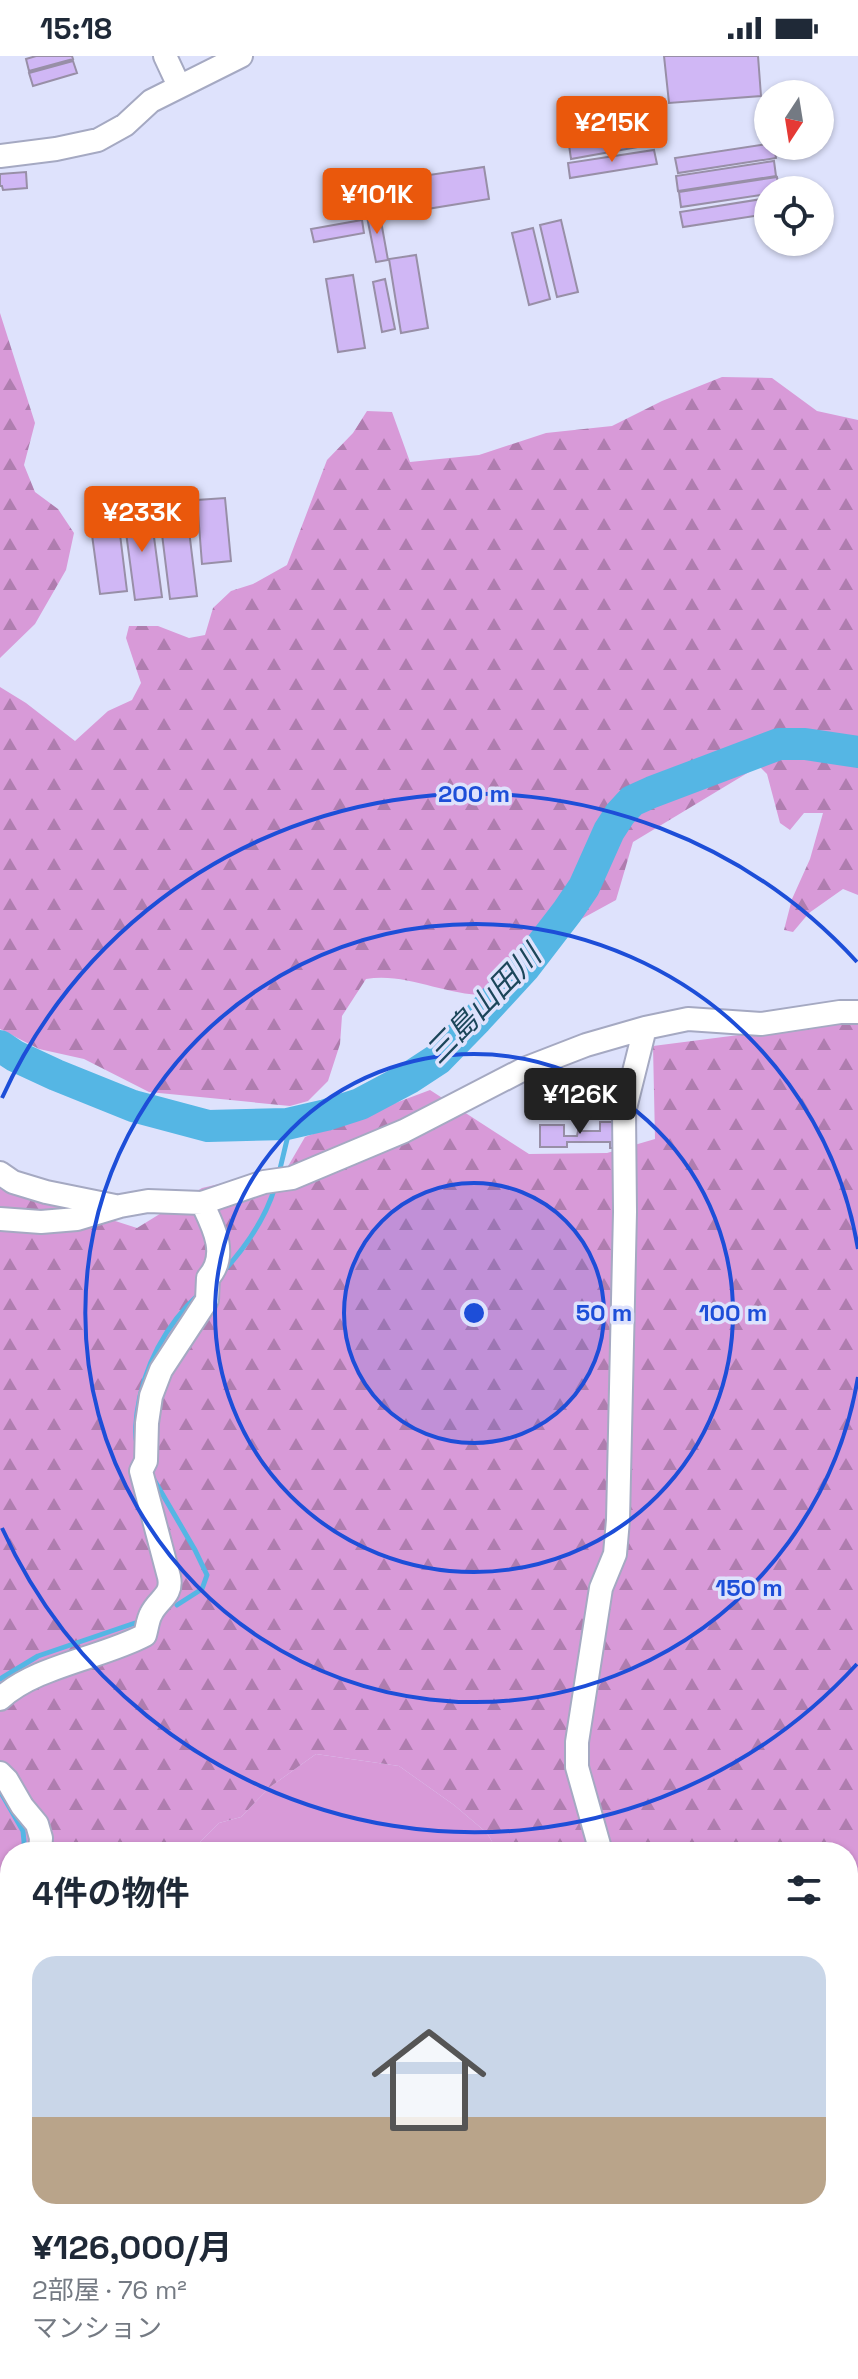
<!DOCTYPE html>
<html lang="ja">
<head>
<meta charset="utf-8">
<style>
	:root { --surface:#fff; --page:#f6f6f7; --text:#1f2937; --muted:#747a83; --accent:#ea580c }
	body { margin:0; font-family:"Space Grotesk","Noto Sans JP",sans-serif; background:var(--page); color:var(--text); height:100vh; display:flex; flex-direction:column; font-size:30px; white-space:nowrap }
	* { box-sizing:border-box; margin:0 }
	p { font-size:26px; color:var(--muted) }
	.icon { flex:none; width:44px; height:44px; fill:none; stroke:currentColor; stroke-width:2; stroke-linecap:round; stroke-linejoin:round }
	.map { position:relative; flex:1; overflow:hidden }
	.sheet { position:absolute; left:0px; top:1786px; width:858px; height:538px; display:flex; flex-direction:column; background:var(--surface); border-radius:32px 32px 0 0; box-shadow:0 2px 6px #0004 }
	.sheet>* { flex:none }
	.needle { width:52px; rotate:192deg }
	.controls { position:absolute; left:754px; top:24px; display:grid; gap:16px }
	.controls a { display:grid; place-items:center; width:80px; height:80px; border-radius:50%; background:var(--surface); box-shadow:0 2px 6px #0004; font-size:40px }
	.price { position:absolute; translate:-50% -68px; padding:0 18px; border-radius:8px; background:var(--accent); color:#fff; font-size:26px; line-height:52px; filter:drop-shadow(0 2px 4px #0008) }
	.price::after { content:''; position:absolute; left:50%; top:48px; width:24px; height:18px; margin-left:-12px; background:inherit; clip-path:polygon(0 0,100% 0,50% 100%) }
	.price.current { background:#222; color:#fff }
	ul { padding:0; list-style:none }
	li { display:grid; align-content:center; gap:16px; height:424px; padding:0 32px }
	li span { display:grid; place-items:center; height:248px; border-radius:24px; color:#555 }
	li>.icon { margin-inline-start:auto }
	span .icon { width:144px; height:144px; fill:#fffc; stroke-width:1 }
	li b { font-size:34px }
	h2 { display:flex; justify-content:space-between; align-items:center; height:96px; padding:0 32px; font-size:34px }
	.status { display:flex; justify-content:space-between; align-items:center; height:56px; padding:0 40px; background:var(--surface); direction:ltr }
	.status svg { height:22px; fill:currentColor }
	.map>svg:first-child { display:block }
	.green { fill:#d89ad8 }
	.forest { fill:url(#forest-firs) }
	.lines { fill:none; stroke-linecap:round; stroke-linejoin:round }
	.stream { stroke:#55b6e4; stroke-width:5 }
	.river { stroke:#55b6e4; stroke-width:32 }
	.building { fill:#d0b7f5; stroke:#988fa7; stroke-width:2 }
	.minor-casing { stroke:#a5a9c2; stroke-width:26 }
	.minor { stroke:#fff; stroke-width:22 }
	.ring { fill:none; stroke:#1d4ed8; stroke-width:4 }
	.labels { text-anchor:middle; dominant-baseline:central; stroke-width:7; stroke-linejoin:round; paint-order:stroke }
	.water-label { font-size:30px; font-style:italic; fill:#1c465a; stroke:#dee2fc }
	.centre { fill:#1d4ed8; stroke:#dee2fc; stroke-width:4 }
	.ring-label { font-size:24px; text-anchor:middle; font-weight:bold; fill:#1d4ed8; stroke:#dee2fc; stroke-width:7; stroke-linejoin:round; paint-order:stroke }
</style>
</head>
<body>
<div class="status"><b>15:18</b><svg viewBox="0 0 49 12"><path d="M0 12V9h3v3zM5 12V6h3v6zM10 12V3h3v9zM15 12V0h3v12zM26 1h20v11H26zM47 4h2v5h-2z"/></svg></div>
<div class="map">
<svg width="858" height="2323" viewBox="0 0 858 2323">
	<defs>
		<pattern id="forest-firs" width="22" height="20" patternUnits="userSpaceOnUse" patternTransform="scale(2)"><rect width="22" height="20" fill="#d89ad8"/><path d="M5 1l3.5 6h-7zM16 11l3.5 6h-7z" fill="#af7daf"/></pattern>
	</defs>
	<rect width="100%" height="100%" fill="#dee2fc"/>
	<!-- green -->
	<path class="green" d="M316 1698 399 1710 454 1749 487 1777 498 1796H190L219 1767 241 1761 270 1731Z
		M117 2314H450L447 2323H114Z"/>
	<!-- forest -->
	<path class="forest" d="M0 257 35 367 24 409 35 436 58 453 74 477 66 514 35 568 0 602Z
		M722 321 772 322 817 355 858 364V839L843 833 809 857 793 876 784 874 792 843 810 803 823 757H804L790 774 780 767 767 718 759 710 633 786 616 844 530 891 487 939C446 940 406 916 366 923L342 960 340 988 328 1025 308 1045 290 1050 149 1036 84 1003 39 993 0 973V631L26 647 75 685 108 655 132 644 141 627 126 582 129 570H158L189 582 205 579 213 552 231 535 253 528 287 509 327 404 353 377 367 355 392 356 410 406 479 399 546 377 612 370 662 345Z
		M854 964 858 965V2323H447L450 2314H848V1796H498L487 1777 454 1749 399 1710 316 1698 270 1731 241 1761 219 1767 190 1796H10V2314H117L114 2323H0V1128L137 1172 202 1132 287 1112 305 1081 430 1034 529 1098 607 1097 655 1083 653 990Z"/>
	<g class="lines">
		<!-- stream -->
		<path class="stream" d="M279 1117 291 1067
			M222 1217C245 1192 265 1164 275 1131
			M137 1388C134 1378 136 1368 137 1357 143 1311 166 1268 200 1237
			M153 1422 195 1494 207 1519 202 1533 177 1549
			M0 1623 38 1600 135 1567
			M0 1735 23 1775 25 1796
			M0 1860 10 1841"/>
		<!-- river -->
		<path class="river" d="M0 990 15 1000 56 1019 133 1050 208 1070 287 1068 326 1059 360 1048 409 1022 438 1003 477 963 524 912 567 856 584 831 609 775 620 758 632 745 652 736 779 688H805L858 696"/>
	</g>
	<!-- building -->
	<path class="building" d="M36 0H72L73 3 29 15 26 3Z
		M664 0H758L761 40 669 47Z
		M73 5 77 17 33 30 29 17Z
		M638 46 640 57 579 67 577 56Z
		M640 62 642 73 581 83 580 72Z
		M646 75 649 89 571 103 569 89Z
		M768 88V90H774L776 102 678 117 675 102Z
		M654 94 657 108 570 122 568 107Z
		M774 105 776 120 678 135 676 120Z
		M484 111 489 143 427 153 422 120Z
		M26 116 27 132 3 134 2 130H0V118Z
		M777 121 779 134H768V138L681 151 679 136Z
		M768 142V158L683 171 680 156Z
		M379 154 388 204 376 206 366 156Z
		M362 164 364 177 314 186 311 173Z
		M561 164 578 236 557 241 540 169Z
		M533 172 550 243 529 249 512 177Z
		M416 199 428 272 401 277 389 203Z
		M353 219 365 292 338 296 326 223Z
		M385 223 395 273 382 276 373 226Z
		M225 442 231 505 202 508 197 444Z
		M186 450 197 540 170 543 159 454Z
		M150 451 162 541 135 544 123 454Z
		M117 454 127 535 100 538 89 457Z
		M610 1041 612 1061 596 1062 594 1043Z
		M600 1066H617L621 1092H610V1086H567V1091H540V1069H564V1080H577L578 1075H600Z"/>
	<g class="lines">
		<!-- minor casing -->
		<g class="minor-casing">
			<path id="minor" d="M165 0 179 30
				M0 100 56 93 98 84 125 69 151 45 241 0
				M0 1117 13 1126 46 1136 115 1150
				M0 1163 41 1166 77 1163 120 1150 148 1145 202 1147 264 1126 292 1122 404 1075 524 1013 586 989 645 972 688 963 761 968 840 956H858
				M0 1643C35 1610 102 1602 145 1579 147 1572 148 1563 151 1558 158 1543 173 1540 169 1521L141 1415 146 1405 147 1367 151 1340 161 1314 207 1244 208 1222C229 1199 213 1170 202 1147
				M0 1717 7 1724 22 1750 37 1768 41 1782 40 1796
				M601 1796 577 1711V1686L601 1532 615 1498 618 1464 625 1156 624 1056 645 972
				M848 1876 858 1890
				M0 1879 10 1869
				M848 1910 858 1902
				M438 2323 441 2314"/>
		</g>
		<!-- minor -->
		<use href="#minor" class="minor"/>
	</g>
	<!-- distance rings -->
	<circle cx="474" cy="1257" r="130" fill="#1d4ed8" fill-opacity=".12"/>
	<g class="ring">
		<circle cx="474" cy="1257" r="130"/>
		<circle cx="474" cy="1257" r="259"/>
		<path d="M858 1321A389 389 0 1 1 858 1193"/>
		<path d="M857 1608A519 519 0 0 1 2 1472M2 1042A519 519 0 0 1 857 906"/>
	</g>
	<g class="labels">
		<!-- water labels -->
		<g class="water-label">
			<text transform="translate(483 948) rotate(-46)">三島山田川</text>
		</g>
	</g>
	<circle cx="474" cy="1257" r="12" class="centre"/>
	<g class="ring-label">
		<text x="474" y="746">200 m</text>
		<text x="604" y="1265">50 m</text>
		<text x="733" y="1265">100 m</text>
		<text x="749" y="1540">150 m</text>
	</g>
</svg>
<div class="controls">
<a><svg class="needle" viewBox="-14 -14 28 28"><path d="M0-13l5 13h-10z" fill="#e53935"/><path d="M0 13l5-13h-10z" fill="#747a83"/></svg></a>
<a><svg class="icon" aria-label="locate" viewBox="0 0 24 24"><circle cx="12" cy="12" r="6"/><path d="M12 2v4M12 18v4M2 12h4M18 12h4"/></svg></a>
</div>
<b class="price" style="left:612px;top:108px">¥215K</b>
<b class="price" style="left:377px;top:180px">¥101K</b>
<b class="price" style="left:142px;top:498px">¥233K</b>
<b class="price current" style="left:580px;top:1080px">¥126K</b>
<section class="sheet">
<h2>4件の物件<svg class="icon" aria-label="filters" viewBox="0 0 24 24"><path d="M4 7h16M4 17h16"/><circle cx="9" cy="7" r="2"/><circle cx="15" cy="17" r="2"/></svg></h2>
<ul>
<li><span style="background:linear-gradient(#c9d6e8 65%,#b9a48a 0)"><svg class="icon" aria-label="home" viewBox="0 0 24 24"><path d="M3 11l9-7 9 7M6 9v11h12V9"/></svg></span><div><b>¥126,000/月</b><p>2部屋 · 76 m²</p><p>マンション</p></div></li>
</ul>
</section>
</div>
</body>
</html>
